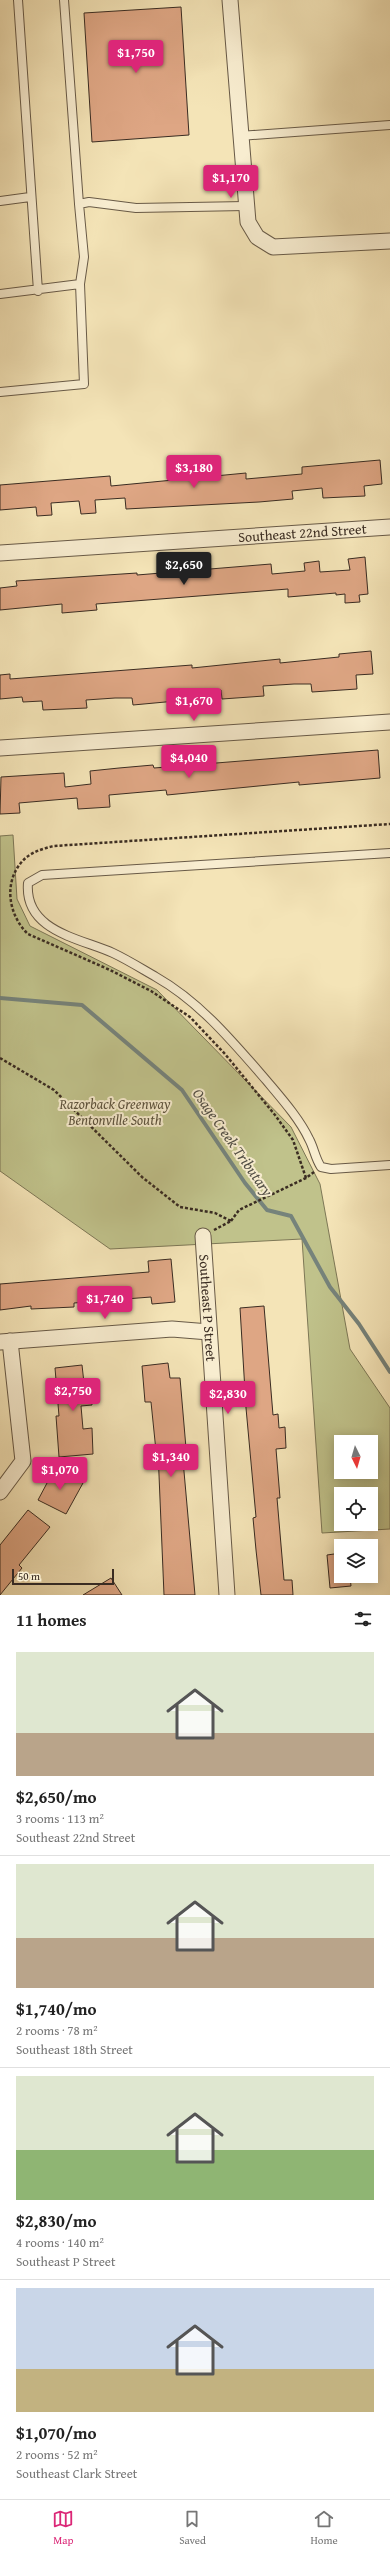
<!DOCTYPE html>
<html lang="en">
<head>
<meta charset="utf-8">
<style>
	:root { --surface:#fff; --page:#f2f2f2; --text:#222; --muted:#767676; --line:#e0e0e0; --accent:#db2777 }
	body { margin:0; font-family:"Gentium Book Plus",serif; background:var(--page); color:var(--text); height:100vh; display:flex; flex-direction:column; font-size:15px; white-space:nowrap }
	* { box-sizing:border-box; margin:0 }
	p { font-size:13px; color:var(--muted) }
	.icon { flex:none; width:22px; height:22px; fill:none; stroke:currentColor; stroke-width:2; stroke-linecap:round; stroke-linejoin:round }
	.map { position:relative; height:1595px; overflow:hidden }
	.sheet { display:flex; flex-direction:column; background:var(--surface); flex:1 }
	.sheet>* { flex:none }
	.needle { width:26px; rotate:175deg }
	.controls { position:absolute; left:334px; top:1435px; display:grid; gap:8px }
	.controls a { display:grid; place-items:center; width:44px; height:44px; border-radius:0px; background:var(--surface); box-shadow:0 2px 10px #0003; font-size:20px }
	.scale { position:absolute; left:12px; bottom:10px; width:102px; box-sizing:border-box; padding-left:4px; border:2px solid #3a2c22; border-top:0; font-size:11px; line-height:14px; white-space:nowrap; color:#3a2c22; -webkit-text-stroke:3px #f8edd0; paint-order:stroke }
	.price { position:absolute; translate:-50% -34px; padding:0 9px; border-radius:4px; background:var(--accent); color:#fff; font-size:13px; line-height:26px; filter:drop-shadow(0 1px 2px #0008) }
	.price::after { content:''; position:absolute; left:50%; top:24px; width:12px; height:9px; margin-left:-6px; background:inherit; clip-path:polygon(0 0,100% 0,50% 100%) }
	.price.active { background:#222; color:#fff }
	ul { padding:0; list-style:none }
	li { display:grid; align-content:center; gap:8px; height:212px; padding:0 16px }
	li+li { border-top:1px solid var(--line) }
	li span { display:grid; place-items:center; height:124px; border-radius:0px; color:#555 }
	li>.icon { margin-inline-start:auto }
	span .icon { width:72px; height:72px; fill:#fffc; stroke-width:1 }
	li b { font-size:17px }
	h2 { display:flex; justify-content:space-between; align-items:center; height:48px; padding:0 16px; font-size:17px }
	.menu { display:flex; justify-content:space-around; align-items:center; height:56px; border-top:1px solid var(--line); background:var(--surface); font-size:11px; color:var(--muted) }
	.menu a { display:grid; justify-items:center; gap:2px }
	.menu .active { color:var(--accent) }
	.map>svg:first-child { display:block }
	.green { fill:#c0c28b; stroke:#7d7756; fill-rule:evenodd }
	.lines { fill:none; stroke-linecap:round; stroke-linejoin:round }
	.stream { stroke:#76837b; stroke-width:4 }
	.building { fill:#dea684; stroke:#3a2c22 }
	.lane-casing { stroke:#685a47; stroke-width:10 }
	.street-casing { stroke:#685a47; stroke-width:17 }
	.path { stroke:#3a2c22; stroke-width:2.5; stroke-dasharray:3 2; stroke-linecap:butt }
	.lane { stroke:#f8edd0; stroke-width:8 }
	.street { stroke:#f8edd0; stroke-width:15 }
	.labels { text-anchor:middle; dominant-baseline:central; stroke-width:4; stroke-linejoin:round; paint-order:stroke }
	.street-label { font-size:14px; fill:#3a2c22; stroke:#f8edd0 }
	.park-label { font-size:14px; font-style:italic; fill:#5c523c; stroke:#f8edd0 }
	.water-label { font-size:15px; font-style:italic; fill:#535047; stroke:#f8edd0 }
</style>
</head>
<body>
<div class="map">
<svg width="390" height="1595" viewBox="0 0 390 1595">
	<rect width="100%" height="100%" fill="#f4e4b7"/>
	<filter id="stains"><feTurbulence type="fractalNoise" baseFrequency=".005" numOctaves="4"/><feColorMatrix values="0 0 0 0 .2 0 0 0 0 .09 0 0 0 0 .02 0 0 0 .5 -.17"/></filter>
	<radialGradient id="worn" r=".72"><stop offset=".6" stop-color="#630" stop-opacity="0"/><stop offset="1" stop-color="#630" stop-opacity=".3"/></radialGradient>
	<!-- green -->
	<path class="green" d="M13 835 17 899 30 926 157 990 291 1127 320 1184 350 1349 390 1408V1529L322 1533 302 1239 110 1249 0 1171V836ZM341 1442H371V1472H341ZM341 1494H371V1524H341Z"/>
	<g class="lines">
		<!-- stream -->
		<path class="stream" d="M0 998 82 1005 182 1090 245 1183 267 1210 291 1216 330 1287 359 1324 390 1372"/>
	</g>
	<!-- building -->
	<path class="building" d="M181 7 189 135 92 142 84 13Z
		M380 460 382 484 364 486 365 496 323 498 322 488 292 491 293 499 259 502 126 509 125 498 95 500 96 513 81 514 79 501 51 503 52 515 37 516 36 507 0 510V485L110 476 111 486 246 473V479L302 474V467Z
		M365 557 368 594 359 595 360 602 345 603V594L336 595V593L288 597V589L96 604 97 610 62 613V604L0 610V588L17 586 16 581 137 573V575L271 564 272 574 305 571 304 563 319 561 320 572 350 570 348 559Z
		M371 651 373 674 356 675 357 689 312 692 311 684H294L263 686 264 696 222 699 221 690H204L175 693 176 701 133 705 132 698H115L86 700 87 708 43 710 42 701 23 702 22 697 0 699V675L10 674V679L192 665V668L280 659V663L339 657V654Z
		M378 750 380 778 299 785V782L167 795 166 790 109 795 110 807 78 809 77 798 19 803 20 813 0 814 1 777 64 773 65 787 91 784 90 771 119 768 153 765 154 768Z
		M171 1259 175 1302 152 1304 151 1297 74 1303V1307L31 1309V1306L0 1310V1284L149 1272 148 1261Z
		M264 1306 273 1415 278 1414 279 1428 285 1427 286 1448 276 1449 280 1498H277L284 1580H292L293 1595H261L256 1550 253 1518 256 1517 246 1408 240 1308Z
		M168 1363 170 1378H180L186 1448 182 1449 195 1595H164L158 1451H156L151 1402H145L142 1366Z
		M82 1365 84 1383 90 1382 92 1405 81 1406 83 1429 92 1428 93 1454 59 1457 56 1416H59L55 1368Z
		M55 1468 83 1483 66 1514 38 1500Z
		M28 1510 50 1527 19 1565 22 1568 0 1595V1545Z
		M341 1553V1576H350L351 1586 330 1588 327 1555Z
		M111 1578 122 1595H83Z"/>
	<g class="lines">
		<!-- lane casing -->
		<g class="lane-casing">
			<path id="lane" d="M18 0 38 291
				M64 0 79 204
				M240 136 390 125
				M0 201 30 197
				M0 294 80 284 84 257 79 204 89 202 136 208 245 206
				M0 392 84 384 80 284
				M390 853 42 875 28 883C24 931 79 938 113 953 128 960 142 969 156 977 200 1002 233 1042 266 1080 281 1098 299 1118 309 1139 314 1148 315 1158 321 1167L331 1169 390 1165"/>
		</g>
		<!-- street casing -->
		<g class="street-casing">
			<g id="street">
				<path d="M230 0 248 222 257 237 273 247 390 241"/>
				<path id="s1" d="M0 553 390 527"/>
				<path d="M0 748 390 722"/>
				<path id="s2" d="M203 1236 227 1595"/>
				<path d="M0 1342 172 1329 209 1332"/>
				<path d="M0 1492 23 1461 10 1341"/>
			</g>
		</g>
		<!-- path -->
		<path class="path" d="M0 1058 54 1090 142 1177 180 1207 215 1213 231 1221
			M306 1178 293 1140 275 1115 225 1054 190 1017 151 991 110 970 28 934C10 917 3 886 20 864 28 853 41 849 54 846L390 824
			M231 1221 239 1210 306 1178 314 1172
			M214 1230 231 1221"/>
		<!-- lane -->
		<use href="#lane" class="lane"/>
		<!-- street -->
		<use href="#street" class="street"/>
	</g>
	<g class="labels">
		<!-- street labels -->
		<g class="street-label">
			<text stroke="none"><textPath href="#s1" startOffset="303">Southeast 22nd Street</textPath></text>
			<text stroke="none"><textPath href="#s2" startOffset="72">Southeast P Street</textPath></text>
		</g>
		<!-- park labels -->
		<g class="park-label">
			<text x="115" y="1104">Razorback Greenway<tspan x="115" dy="16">Bentonville South</tspan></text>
		</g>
		<!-- water labels -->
		<g class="water-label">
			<text transform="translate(233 1142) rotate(55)">Osage Creek Tributary</text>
		</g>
	</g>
	<rect width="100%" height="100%" filter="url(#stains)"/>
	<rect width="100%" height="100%" fill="url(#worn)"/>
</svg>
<div class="controls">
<a><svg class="needle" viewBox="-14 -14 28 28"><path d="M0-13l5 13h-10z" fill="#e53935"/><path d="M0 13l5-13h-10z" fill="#767676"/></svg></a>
<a><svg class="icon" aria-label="locate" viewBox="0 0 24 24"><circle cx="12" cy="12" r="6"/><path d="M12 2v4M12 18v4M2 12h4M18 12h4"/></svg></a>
<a><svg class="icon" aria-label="layers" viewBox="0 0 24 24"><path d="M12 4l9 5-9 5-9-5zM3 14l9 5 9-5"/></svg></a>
</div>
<div class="scale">50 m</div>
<b class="price" style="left:136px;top:74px">$1,750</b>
<b class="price" style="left:231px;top:199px">$1,170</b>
<b class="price" style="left:194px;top:489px">$3,180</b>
<b class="price active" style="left:184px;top:586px">$2,650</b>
<b class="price" style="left:194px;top:722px">$1,670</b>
<b class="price" style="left:189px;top:779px">$4,040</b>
<b class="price" style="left:105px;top:1320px">$1,740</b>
<b class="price" style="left:73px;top:1412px">$2,750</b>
<b class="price" style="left:228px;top:1415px">$2,830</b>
<b class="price" style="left:171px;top:1478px">$1,340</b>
<b class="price" style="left:60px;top:1491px">$1,070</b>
</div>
<section class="sheet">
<h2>11 homes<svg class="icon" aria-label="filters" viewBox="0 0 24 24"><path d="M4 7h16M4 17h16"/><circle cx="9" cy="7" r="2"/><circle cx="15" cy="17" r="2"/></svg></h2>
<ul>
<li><span style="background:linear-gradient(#dfe7d0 65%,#b9a48a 0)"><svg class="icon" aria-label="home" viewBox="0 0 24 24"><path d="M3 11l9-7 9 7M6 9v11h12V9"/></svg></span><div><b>$2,650/mo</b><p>3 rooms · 113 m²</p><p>Southeast 22nd Street</p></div></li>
<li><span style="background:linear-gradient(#dfe7d0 60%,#b9a48a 0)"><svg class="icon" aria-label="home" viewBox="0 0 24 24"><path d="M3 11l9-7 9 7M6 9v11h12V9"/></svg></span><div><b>$1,740/mo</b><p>2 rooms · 78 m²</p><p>Southeast 18th Street</p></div></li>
<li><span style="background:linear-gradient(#dfe7d0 60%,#8fb573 0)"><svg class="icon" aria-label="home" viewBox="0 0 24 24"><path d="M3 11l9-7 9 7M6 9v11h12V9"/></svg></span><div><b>$2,830/mo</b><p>4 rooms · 140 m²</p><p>Southeast P Street</p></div></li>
<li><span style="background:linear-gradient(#c9d6e8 65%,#c2b280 0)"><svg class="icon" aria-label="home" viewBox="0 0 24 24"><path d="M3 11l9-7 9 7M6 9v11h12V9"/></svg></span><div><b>$1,070/mo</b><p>2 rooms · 52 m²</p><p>Southeast Clark Street</p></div></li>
</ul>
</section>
<nav class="menu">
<a class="active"><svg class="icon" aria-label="map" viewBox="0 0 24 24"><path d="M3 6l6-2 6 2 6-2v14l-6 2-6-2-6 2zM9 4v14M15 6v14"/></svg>Map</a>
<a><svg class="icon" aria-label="saved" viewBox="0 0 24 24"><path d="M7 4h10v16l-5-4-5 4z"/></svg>Saved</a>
<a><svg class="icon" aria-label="home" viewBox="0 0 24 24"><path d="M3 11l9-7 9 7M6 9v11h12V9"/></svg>Home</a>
</nav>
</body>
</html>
